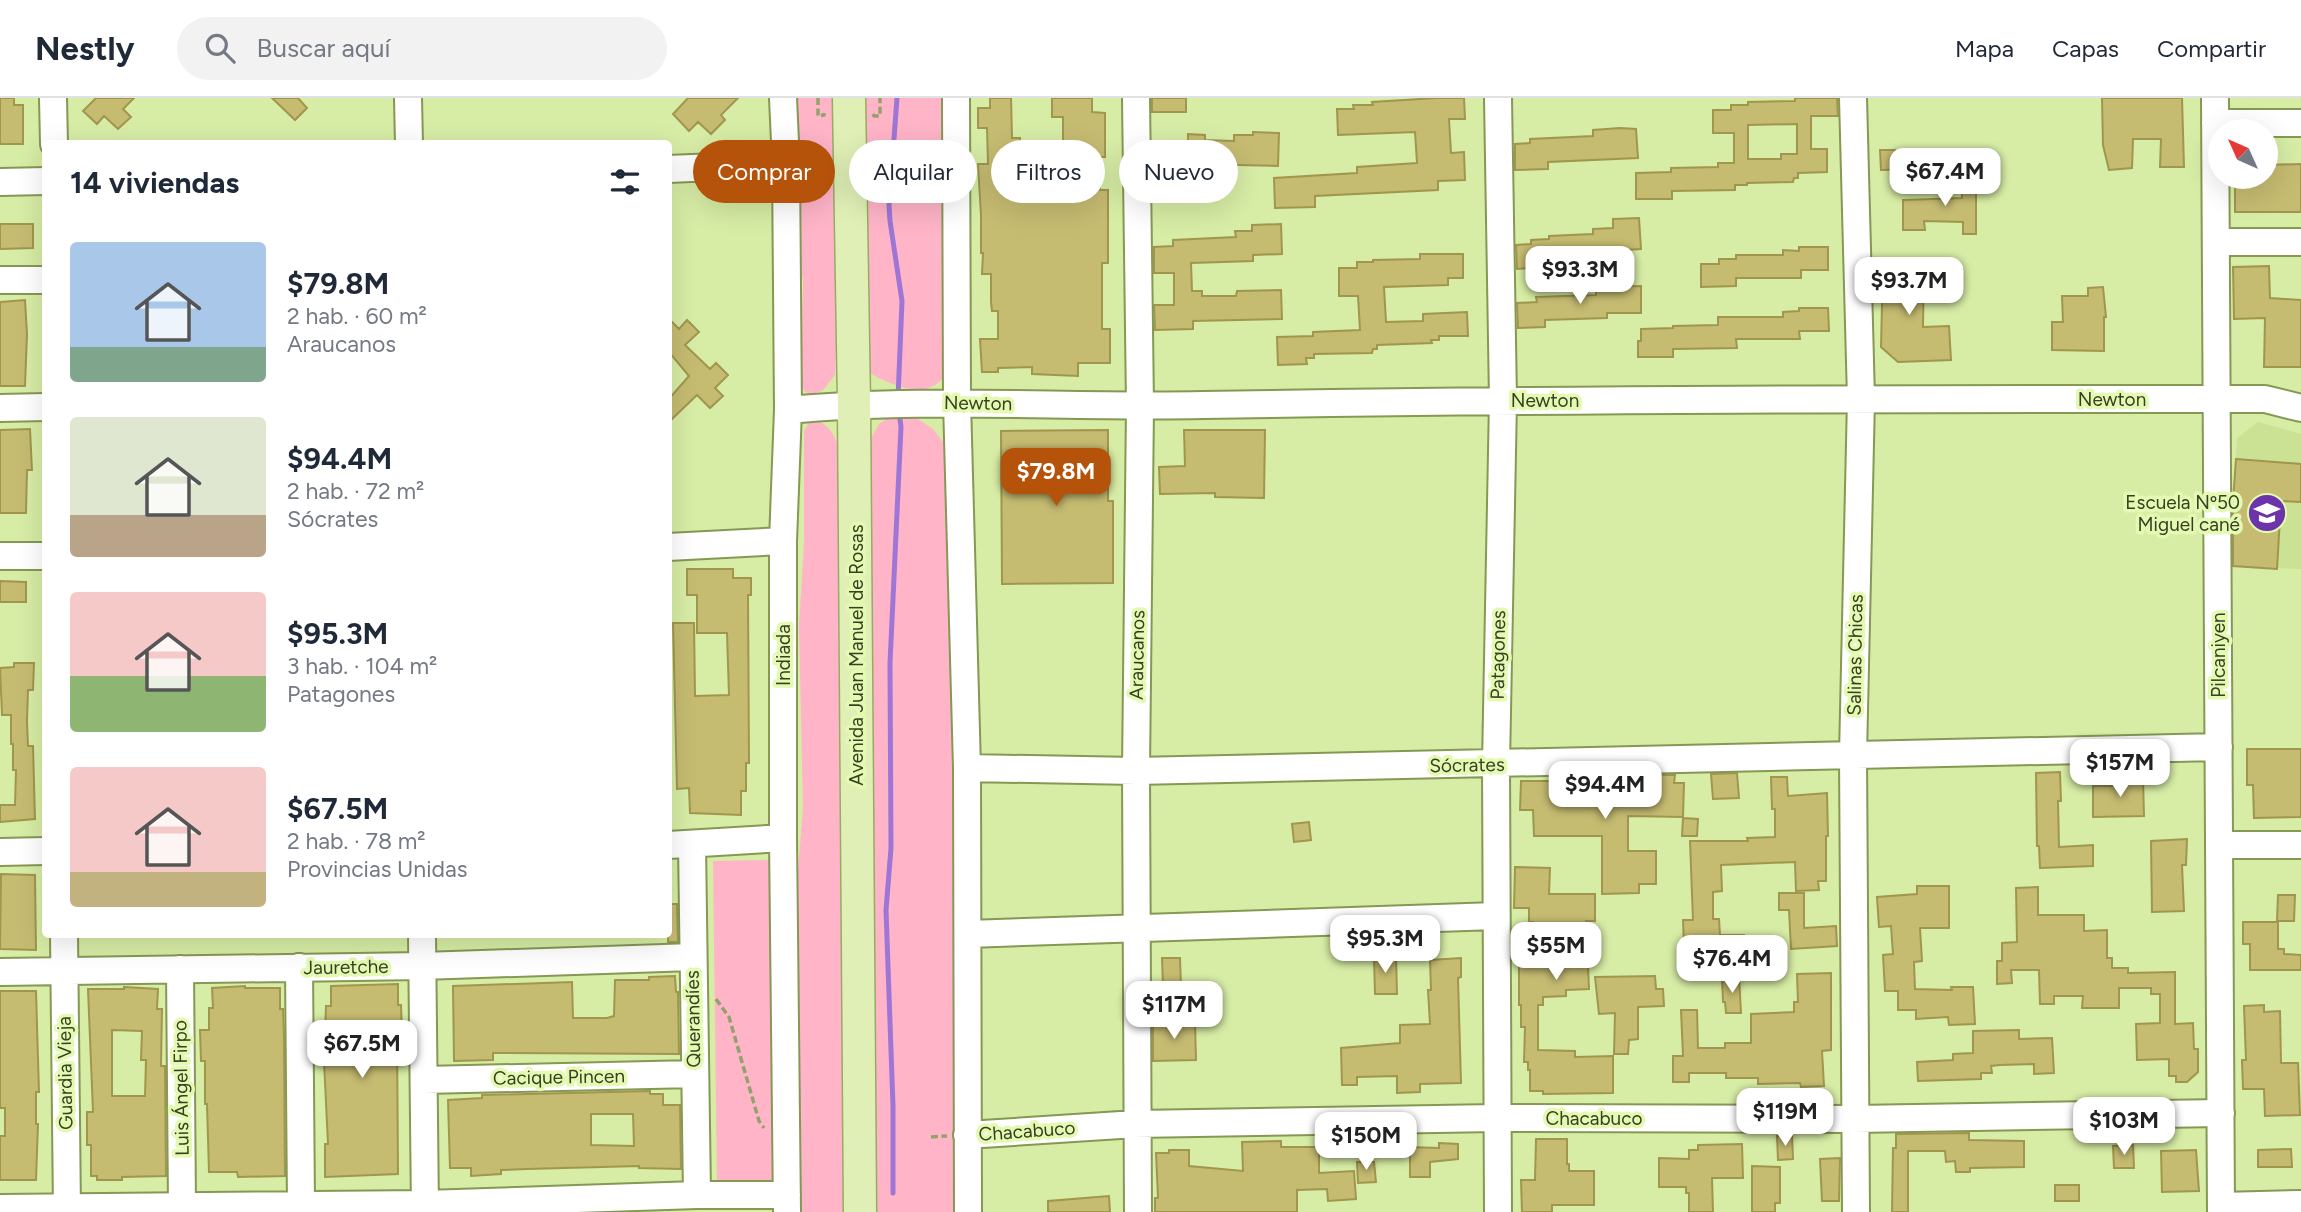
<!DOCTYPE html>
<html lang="es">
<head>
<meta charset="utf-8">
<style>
	:root { --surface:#fff; --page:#f2f2f3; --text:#1f2937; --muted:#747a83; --line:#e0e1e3; --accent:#b45309 }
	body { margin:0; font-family:Figtree,sans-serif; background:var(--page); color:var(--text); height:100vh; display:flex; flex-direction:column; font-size:26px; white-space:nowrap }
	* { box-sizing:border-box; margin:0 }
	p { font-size:23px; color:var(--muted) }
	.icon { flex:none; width:38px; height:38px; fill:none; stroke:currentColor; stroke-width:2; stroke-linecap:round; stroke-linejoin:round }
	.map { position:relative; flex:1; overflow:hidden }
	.sheet { position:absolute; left:42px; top:42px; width:630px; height:798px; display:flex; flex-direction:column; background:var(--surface); border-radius:7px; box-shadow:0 7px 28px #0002 }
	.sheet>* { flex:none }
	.banner { position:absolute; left:693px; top:42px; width:665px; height:63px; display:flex; gap:14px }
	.needle { width:46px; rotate:315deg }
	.fabs { position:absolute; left:2208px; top:21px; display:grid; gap:14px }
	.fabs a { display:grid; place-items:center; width:70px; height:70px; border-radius:50%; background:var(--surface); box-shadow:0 7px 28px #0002; font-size:35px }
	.price { position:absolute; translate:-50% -60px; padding:0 16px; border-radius:14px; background:#fff; color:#222; font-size:23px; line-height:46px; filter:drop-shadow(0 2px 4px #0008) }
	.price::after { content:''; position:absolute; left:50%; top:42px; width:21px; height:16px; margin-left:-10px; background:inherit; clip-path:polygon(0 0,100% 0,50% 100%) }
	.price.on { background:var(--accent); color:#fff }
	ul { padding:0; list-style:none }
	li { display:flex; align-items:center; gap:21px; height:175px; padding:0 28px }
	li span { display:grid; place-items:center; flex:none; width:196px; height:140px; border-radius:7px; color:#555 }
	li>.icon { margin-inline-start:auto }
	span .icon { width:84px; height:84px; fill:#fffc; stroke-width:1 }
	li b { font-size:30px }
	h2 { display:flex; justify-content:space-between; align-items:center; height:84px; padding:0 28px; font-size:30px }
	.chip { padding:0 24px; border-radius:32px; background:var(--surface); box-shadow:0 7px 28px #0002; font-size:24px; line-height:63px }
	.chip.on { background:var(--accent); color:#fff }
	header { display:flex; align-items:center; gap:42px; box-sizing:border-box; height:98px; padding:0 35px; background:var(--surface); border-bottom:2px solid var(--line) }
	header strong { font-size:33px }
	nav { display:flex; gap:38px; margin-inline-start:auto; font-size:24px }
	.search { width:490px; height:63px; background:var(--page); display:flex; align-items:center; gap:18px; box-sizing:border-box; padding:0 24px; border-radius:38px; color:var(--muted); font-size:26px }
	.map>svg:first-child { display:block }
	.built { fill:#cbe193 }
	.green { fill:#ffb4c8 }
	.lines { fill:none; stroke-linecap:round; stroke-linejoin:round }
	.stream { stroke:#9e76d6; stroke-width:5 }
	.building { fill:#c5bb71; stroke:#a0964d; stroke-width:2; fill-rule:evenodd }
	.minor-casing { stroke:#859854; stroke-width:30 }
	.major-casing { stroke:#97ab62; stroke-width:35 }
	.path { stroke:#93a26d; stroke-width:3.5; stroke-dasharray:7 3.5; stroke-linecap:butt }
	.minor { stroke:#fff; stroke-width:26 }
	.major { stroke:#dfefb5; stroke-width:32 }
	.labels { text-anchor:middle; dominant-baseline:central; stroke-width:7; stroke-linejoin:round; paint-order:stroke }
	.street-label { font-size:19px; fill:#384023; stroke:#e4f9b1 }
	.poi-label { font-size:19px; fill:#384023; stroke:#e4f9b1; text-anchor:end }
</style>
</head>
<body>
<header>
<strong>Nestly</strong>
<div class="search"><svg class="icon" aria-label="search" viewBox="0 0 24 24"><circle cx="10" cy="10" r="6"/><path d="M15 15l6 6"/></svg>Buscar aquí</div>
<nav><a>Mapa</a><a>Capas</a><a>Compartir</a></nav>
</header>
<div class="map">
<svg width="2301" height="1114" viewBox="0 0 2301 1114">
	<rect width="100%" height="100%" fill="#d7eca5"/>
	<!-- built -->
	<path class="built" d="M2258 324 2301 336V471L2229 468 2237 340Z"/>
	<!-- green -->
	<path class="green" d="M797 0H837L839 163 835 277 823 292 811 297 804 293 801 285 803 182 799 165 795 113 798 31Z
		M863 0H946V275C930 304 894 288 871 276L868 269Z
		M891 318 915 319 933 331 947 349 961 1114H872L866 460 870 342 879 326Z
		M816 322C830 328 834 336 839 350L845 1114H799L793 836 803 709 799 528 804 445V333L808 326Z
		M770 762 773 1088 717 1089 713 763Z"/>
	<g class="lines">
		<!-- stream -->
		<path class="stream" d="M897 0 889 108 890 123 902 203 898 300
			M893 1095V1008L886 812 891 750 890 565 901 329 899 313"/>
	</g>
	<!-- building -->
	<path class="building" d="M0 0H14V7H23V46H0Z
		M96 0H134L123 11 131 19 118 31 104 18 97 26 83 13Z
		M272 0H298L307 10 295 22Z
		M688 0H738L721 17 725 22 711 36 698 24 689 33 673 16Z
		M990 0H1011L1012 40H1020V52L1063 51V19H1052V0H1092V14L1105 15V59H1100V92H1108V165H1102V231H1110V265H1078V278L1032 276V269L998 270V274H982L980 241H998V213H992L991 204V176H982L983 155H981V118L978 66H988L987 30H978V10H990Z
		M1152 0H1186V14H1152Z
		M1437 0H1464L1465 21H1449L1451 55 1464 54 1465 82 1438 83V92L1315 98V109L1275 110 1274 80 1357 75V69L1417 65 1415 34 1338 37 1337 11H1354L1353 7H1373L1372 4Z
		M1795 0H1837L1838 18H1811V51H1827V74L1798 75V80H1794L1793 84 1747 85V87H1735V92L1672 93V101H1636V75L1671 74V70L1718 69V65H1734V35H1713V12H1731V7H1748V4L1795 3ZM1797 26V56H1781V61H1748V27Z
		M2102 0H2182L2184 69H2160L2161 41H2133L2132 70 2109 72 2103 47Z
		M1620 30 1636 31 1638 60 1548 64V71L1515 72V46L1530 45V41L1593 38V32Z
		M1253 34 1279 35 1278 68 1187 66V76L1155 75 1156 51H1172V46H1188V36L1205 37V42L1234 43V37H1253Z
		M1880 52H1895V55L1922 54V71L1881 72Z
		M2301 66V114H2235V79H2266V67Z
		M1979 74 1980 92H1976V136H1963V124L1924 123 1925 132H1903V102L1962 100 1961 75Z
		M1639 120 1641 151 1610 153V160L1559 163 1560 168 1517 171 1516 147 1531 146V142L1549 141V138L1593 136V131L1613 130V121Z
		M0 126H33V150L0 151Z
		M1281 126 1282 156 1253 157V163L1191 165 1192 193H1202V198H1236L1237 193 1281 192 1282 221 1193 223V231L1155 232 1154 207H1174V175H1154V149L1173 148V142L1236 139 1235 133H1252V127Z
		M1799 149H1828V172H1801V180H1736V188L1701 189V166H1719V161H1736V157H1783V152L1799 153Z
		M1420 156H1463V180H1448V187L1384 189 1386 224 1423 223V216L1467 214 1468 238H1439V242H1431L1432 245 1377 247V251H1373L1372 255 1314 256V260H1306L1307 266 1278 267 1277 239 1313 238V234L1360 232 1358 198H1339V170H1357V164H1373V162L1420 161Z
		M1883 165H1924L1923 229 1949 228 1951 262 1898 264 1881 249Z
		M2269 168 2270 200 2301 202V269H2264L2265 220 2234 221 2233 169Z
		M1641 188V215H1607V220L1545 222V229L1518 230 1517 205 1537 204 1536 199 1596 197V189Z
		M2103 189 2106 219H2104V253L2052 252V224H2063L2062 198H2088V190Z
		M25 202 27 236 25 288H0V204Z
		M1799 210H1828L1829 233H1799L1800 241H1736L1737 250 1673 251V259H1638V243H1641V231L1673 230V228L1718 227V219H1783V214L1799 213Z
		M668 220 679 231 687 222 699 234 685 247 710 271 716 265 728 277 715 290 723 298 710 310 697 297 668 325V302L689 278 668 253Z
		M30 331 32 372H27L26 415H0V332Z
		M1108 332V403H1113V485L1002 486 1001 333Z
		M1184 332H1265L1264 400 1215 399V395L1160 396 1159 369 1185 368Z
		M2236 361 2301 366V404L2281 403 2277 471 2233 468V403Z
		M687 471H733V480H751V497H748L749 665H746V693H741V717L690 715 689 690 677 691 673 525H694L695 598 729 597 727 535H697V497H687Z
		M0 483 26 484V504H0Z
		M14 565H34L33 592H28L27 623 28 648H33L35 721 0 724V707H15L16 672H13V646H11V617H2L0 570 14 569Z
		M2247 651H2301V719L2254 720 2253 687H2247Z
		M2060 674 2061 703H2058L2059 749 2093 747V768L2040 770 2039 748H2037L2036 675Z
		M1737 675 1739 700 1713 701 1711 676Z
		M1656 677H1675L1674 685H1684L1683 719 1628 718V753H1656V786H1639V795L1602 796V738H1534L1533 712H1520L1521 683H1597L1598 687H1628L1627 684 1656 683Z
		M1771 679H1787L1788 698 1827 695 1828 738H1826V783H1818L1819 792 1796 793 1795 764 1721 767 1722 793 1713 794V821H1719L1720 837H1744V851H1720V862L1696 863 1695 849H1684L1683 822H1693L1690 743H1748L1747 740 1775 739V711H1772Z
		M2143 680 2144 718 2093 719V688H2120V681Z
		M1683 720 1698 721 1697 738H1682Z
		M1309 724 1311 742 1294 744 1292 726Z
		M2187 741 2186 767H2182L2184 813 2152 814 2151 743Z
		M1515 769 1550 770 1549 796H1595V823H1586L1589 891 1566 892V898L1543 899V907H1538V952L1575 953V959L1613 958V995L1543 996V993H1530V972H1528V964H1524L1525 929H1521V907H1519V868H1522L1521 858 1533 857V824H1529V810H1514Z
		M1 776 35 777 36 852 0 851Z
		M1917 788H1949V830H1920L1922 863 1914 864 1915 891 1952 892 1951 889H1973L1975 926 1949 927 1948 919 1916 921V912H1898V893H1885L1883 857 1893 856 1891 828 1879 829 1877 799 1917 796Z
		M2038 789V817H2084V833L2107 832V860H2112V870H2128V875L2175 874V926L2193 925 2194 951H2198V974L2187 984H2176V978H2169V961L2137 962 2136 926 2160 925V896H2151V890H2119V910H2082L2083 898H2054V906H2040L2039 872H2011L2012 885 1997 886V863H2002V845L2017 844 2016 790Z
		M1779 795H1804V830L1836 828 1837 848 1791 851 1789 812H1779Z
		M2278 797H2295L2294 823H2277Z
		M668 806H677L678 844H668Z
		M2243 824H2278V851H2284V856L2301 857V872H2250V846H2243Z
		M1374 859H1396L1397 896H1375Z
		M1162 860H1180L1181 888H1163Z
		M1461 860V879L1458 880 1461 985 1420 986V994L1397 995V978L1357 979V987H1342L1341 950 1400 945V927L1430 926 1428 892H1431L1430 862Z
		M1831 875V952L1822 953 1824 988 1801 989 1800 985 1758 986V980H1726V975H1689V984H1673V958H1683L1681 912H1697L1698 950H1725V945H1751V916L1794 914V904H1798L1797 876Z
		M675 878 676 894H678L679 956 493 955V962L454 963 453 888 572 884 573 920H607L614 918 615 882H649V879Z
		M1655 878 1656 891H1663L1664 908 1638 909V941L1629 942 1628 956H1614L1615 915 1599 916 1595 879Z
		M1722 879H1739L1741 915H1726L1725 904H1723Z
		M398 886V907H401L402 936H397L398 1076 325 1079V1046H328L324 963 326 908H331V888Z
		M245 888V890H280V911H283L284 938 285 1078 238 1079 237 1074H209L207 1006H205V963H201L200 932H209V910H213L212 890Z
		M124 889 158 891 157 911H162L161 968H165L166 1078 122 1079V1082H97V1078H91V1047H87V1014H93L88 891H124ZM112 932 142 933 141 962H146L145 998H112Z
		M0 893H36L39 994H36V1026H38L36 1082H0V1038H5V1010H0Z
		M2264 907V914L2280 913 2281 965H2298L2300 1017 2265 1018 2264 991H2243L2242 962H2246L2244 908Z
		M1153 924H1195L1196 962 1153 963Z
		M2019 932V941L2052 940 2054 975 2034 976V966L2000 967 1991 968 1992 975H1981V981L1918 983 1917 964 1953 962V956L1973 955V933Z
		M650 993V996H663V1007H680L681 1071 639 1070V1068L527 1071 501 1072V1076L471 1078V1070H450L448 1002 482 1000V997ZM591 1016H633L634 1048 591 1047Z
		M1969 1035V1042L2024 1043V1069L1970 1070V1074H1956L1955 1063 1946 1064 1945 1053H1908V1114H1892L1893 1050H1896V1036Z
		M1792 1037 1793 1061 1778 1062 1777 1038Z
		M1536 1041H1567V1066H1569V1073H1594V1107H1552V1114H1522L1521 1082H1535Z
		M1281 1043V1049H1319V1075L1354 1073 1356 1101 1328 1103 1327 1091 1297 1092V1114H1155V1100H1158L1156 1055H1169V1052H1189V1068L1243 1073 1242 1044Z
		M1439 1045 1458 1046V1061L1430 1064V1079H1410V1049L1439 1050Z
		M1742 1046 1743 1080H1712L1713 1114H1689V1095H1686V1089H1659V1060L1689 1061V1052H1698V1047Z
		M2133 1047 2134 1070H2114L2113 1048Z
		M2291 1051 2292 1069H2258V1052Z
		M2196 1052 2199 1093 2162 1094 2161 1053Z
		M1840 1060 1839 1103H1822L1820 1061Z
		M1357 1064H1374L1376 1084 1358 1085Z
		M1752 1068 1780 1069V1105H1775V1114H1752Z
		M2055 1087H2079V1103H2055Z
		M1109 1098 1110 1114H1048V1103Z"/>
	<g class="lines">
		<!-- minor casing -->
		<g class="minor-casing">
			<path id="minor" d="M53 0 54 46
				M408 0 409 46
				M783 0 786 66 788 312 783 443V740L787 1114
				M956 0 957 304 967 670 968 1114
				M1136 0 1140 308 1136 673 1138 1114
				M1853 0 1861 301 1853 657 1856 1114
				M2215 0 2221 1114
				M2215 25H2301
				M668 71 786 66
				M0 84 46 83
				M2216 144H2301
				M0 182H46
				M0 310 46 309
				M788 312C926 299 1065 310 1203 307 1557 301 1911 301 2265 301L2301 310
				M668 449 783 443
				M0 458H46
				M967 670 1136 673 2219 649
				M692 746 697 1097
				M668 747 783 740
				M2219 747H2301
				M0 754 46 753
				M64 836 67 1114
				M422 836 425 1114
				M968 836 1496 818
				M299 869 301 1107
				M180 871 182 1108
				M0 874 422 868 693 859
				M424 982 694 976
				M967 1037 1136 1026 1496 1020 1855 1021 2221 1015
				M2221 1108 2301 1106
				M0 1110 425 1106 697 1097H787
				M1498 1114 1496 666 1503 302 1498 0"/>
		</g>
		<!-- major casing -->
		<g class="major-casing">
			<path id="major" d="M849 0 854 306 860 1114"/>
		</g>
		<!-- path -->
		<path class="path" d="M818 0V18L824 17V15
			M873 16 874 18H880V0
			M716 901 729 919 759 1023 764 1030
			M931 1039 947 1038"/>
		<!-- minor -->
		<use href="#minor" class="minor"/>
		<!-- major -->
		<use href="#major" class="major"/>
	</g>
	<!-- icons -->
	<defs>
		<g id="school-disc" transform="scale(2.0125)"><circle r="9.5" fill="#6c33aa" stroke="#e4f9b1"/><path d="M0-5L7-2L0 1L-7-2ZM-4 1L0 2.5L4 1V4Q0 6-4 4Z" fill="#fff"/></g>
	</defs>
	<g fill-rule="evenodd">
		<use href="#school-disc" x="2267" y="415"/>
	</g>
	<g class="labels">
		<!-- street labels -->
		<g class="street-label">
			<text x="2112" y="301">Newton</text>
			<text x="1545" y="302">Newton</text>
			<text transform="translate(978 305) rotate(1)">Newton</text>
			<text transform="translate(783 557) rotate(-90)">Indiada</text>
			<text transform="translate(856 557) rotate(-90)">Avenida Juan Manuel de Rosas</text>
			<text transform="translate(1137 557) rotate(-89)">Araucanos</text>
			<text transform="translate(1498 557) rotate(-89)">Patagones</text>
			<text transform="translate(1855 557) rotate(-89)">Salinas Chicas</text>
			<text transform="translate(2218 557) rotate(-90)">Pilcaniyen</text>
			<text transform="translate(1467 667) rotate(-1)">Sócrates</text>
			<text transform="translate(346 869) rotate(-1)">Jauretche</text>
			<text transform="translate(693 921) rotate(-91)">Querandíes</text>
			<text transform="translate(65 975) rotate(-91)">Guardia Vieja</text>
			<text transform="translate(559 979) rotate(-1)">Cacique Pincen</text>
			<text transform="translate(181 990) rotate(-91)">Luis Ángel Firpo</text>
			<text x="1594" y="1020">Chacabuco</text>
			<text transform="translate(1027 1033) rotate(-4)">Chacabuco</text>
		</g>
		<!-- poi labels -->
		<g class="poi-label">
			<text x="2240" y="404">Escuela Nº50<tspan x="2240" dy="22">Miguel cané</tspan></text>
		</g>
	</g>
</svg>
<div class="fabs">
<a><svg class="needle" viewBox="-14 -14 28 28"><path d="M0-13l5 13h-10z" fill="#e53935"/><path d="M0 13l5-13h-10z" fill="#747a83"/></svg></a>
</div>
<b class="price" style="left:1945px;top:110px">$67.4M</b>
<b class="price" style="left:1580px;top:208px">$93.3M</b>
<b class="price" style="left:1909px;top:219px">$93.7M</b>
<b class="price on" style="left:1056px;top:410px">$79.8M</b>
<b class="price" style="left:2120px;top:701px">$157M</b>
<b class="price" style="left:1605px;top:723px">$94.4M</b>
<b class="price" style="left:1385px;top:877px">$95.3M</b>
<b class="price" style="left:1556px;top:884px">$55M</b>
<b class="price" style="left:1732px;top:897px">$76.4M</b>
<b class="price" style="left:1174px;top:943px">$117M</b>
<b class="price" style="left:362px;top:982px">$67.5M</b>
<b class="price" style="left:1785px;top:1050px">$119M</b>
<b class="price" style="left:2124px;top:1059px">$103M</b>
<b class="price" style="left:1366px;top:1074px">$150M</b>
<div class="banner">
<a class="chip on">Comprar</a>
<a class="chip">Alquilar</a>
<a class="chip">Filtros</a>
<a class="chip">Nuevo</a>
</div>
<section class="sheet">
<h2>14 viviendas<svg class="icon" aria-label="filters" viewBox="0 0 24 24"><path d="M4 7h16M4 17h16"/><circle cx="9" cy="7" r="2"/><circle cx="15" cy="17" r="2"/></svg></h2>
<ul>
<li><span style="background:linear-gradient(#a9c7e8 75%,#7fa58c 0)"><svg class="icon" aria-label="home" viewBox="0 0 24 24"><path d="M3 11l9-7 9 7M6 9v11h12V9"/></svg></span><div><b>$79.8M</b><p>2 hab. · 60 m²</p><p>Araucanos</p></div></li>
<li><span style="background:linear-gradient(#dfe7d0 70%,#b9a48a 0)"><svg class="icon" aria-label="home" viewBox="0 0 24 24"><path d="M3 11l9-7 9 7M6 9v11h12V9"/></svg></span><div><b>$94.4M</b><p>2 hab. · 72 m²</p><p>Sócrates</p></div></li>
<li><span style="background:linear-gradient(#f6c9c9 60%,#8fb573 0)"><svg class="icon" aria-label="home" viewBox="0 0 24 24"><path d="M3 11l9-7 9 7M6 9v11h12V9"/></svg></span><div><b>$95.3M</b><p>3 hab. · 104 m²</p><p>Patagones</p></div></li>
<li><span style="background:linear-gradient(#f6c9c9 75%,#c2b280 0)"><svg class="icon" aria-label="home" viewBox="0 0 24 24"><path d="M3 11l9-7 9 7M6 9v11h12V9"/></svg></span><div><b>$67.5M</b><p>2 hab. · 78 m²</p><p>Provincias Unidas</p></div></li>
</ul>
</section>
</div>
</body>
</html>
